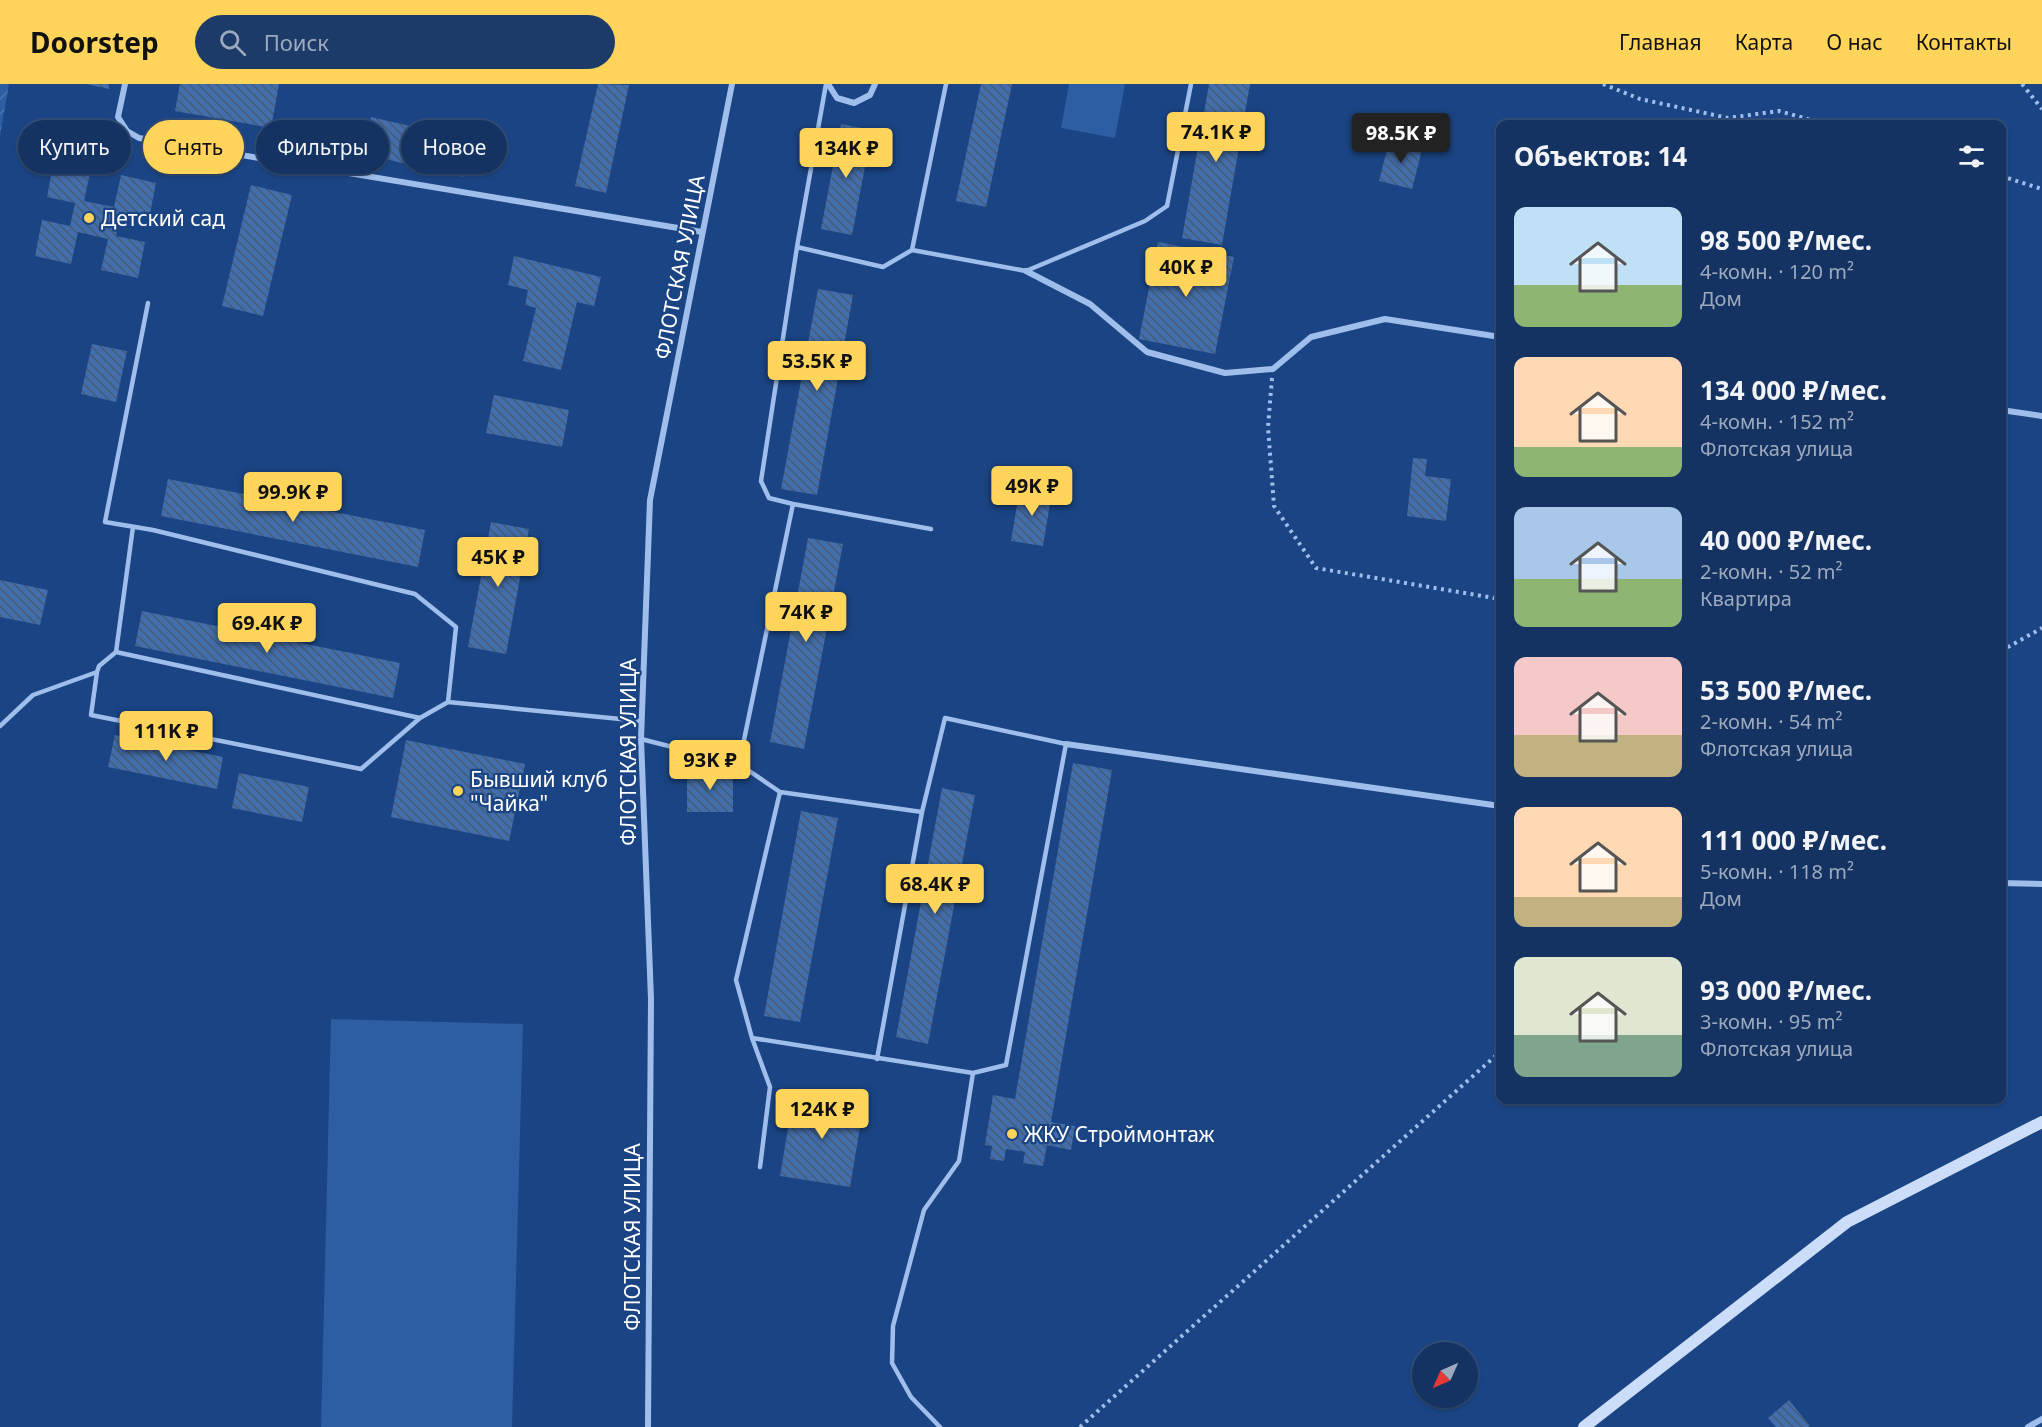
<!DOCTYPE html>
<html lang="ru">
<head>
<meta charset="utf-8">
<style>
	:root { --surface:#143362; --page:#1d3b68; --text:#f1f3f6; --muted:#9daabe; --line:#334e77; --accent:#fed55a }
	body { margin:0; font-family:"Noto Sans",sans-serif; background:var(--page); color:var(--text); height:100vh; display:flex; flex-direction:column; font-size:22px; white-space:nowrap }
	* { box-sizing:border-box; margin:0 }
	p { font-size:20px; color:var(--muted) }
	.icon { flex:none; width:33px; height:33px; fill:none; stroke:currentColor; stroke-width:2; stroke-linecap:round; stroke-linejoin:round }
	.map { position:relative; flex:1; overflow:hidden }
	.panel { position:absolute; left:1496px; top:36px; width:510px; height:984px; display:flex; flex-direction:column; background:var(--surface); border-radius:12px; box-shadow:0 2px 4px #0004,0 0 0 2px var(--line) }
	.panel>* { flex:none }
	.guide { position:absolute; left:18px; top:36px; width:570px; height:54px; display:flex; gap:12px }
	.needle { width:39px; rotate:225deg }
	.tools { position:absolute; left:1412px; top:1258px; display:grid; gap:12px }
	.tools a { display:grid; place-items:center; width:66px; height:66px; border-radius:50%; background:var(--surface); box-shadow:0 2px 4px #0004,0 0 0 2px var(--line); font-size:30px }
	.price { position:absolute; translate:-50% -51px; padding:0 14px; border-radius:6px; background:var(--accent); color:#111; font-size:20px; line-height:39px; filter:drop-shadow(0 2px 3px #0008) }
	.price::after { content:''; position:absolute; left:50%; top:36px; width:18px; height:14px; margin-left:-9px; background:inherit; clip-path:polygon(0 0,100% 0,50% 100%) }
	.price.current { background:#222; color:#fff }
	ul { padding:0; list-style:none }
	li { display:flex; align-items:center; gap:18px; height:150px; padding:0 18px }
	li span { display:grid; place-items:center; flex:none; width:168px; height:120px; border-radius:12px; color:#555 }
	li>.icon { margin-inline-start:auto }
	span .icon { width:72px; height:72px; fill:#fffc; stroke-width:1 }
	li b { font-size:26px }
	h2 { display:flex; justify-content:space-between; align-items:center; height:72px; padding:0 18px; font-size:26px }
	.pill { padding:0 21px; border-radius:27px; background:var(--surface); box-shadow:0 2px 4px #0004,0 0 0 2px var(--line); font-size:21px; line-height:54px }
	.pill.current { background:var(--accent); color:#111 }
	header { display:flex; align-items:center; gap:36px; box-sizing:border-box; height:84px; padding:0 30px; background:var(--accent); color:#111 }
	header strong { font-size:28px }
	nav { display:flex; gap:33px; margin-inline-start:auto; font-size:21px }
	.search { width:420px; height:54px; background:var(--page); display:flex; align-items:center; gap:15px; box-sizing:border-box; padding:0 21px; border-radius:33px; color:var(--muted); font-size:22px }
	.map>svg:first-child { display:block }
	.garden { fill:url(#garden-furrows) }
	.pitch { fill:#2d5da2 }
	.building { fill:url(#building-back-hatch) }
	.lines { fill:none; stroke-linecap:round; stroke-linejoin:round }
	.path { stroke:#9fbeeb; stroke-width:4; stroke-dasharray:3 4.5; stroke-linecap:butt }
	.lane { stroke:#9fbeeb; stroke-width:4.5 }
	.street { stroke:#9fbeeb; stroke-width:6 }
	.secondary { stroke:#cbddf8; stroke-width:12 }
	.poi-dot { fill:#fed55a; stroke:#1a4483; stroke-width:2 }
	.labels { text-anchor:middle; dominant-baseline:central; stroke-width:4.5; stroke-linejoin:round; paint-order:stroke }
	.poi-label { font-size:21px; fill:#fff; stroke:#1a4483; text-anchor:start }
	.street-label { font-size:21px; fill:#fff; stroke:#1a4483 }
</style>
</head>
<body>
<header>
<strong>Doorstep</strong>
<div class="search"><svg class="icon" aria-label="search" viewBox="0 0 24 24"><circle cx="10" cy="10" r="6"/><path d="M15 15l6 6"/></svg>Поиск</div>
<nav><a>Главная</a><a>Карта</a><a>О нас</a><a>Контакты</a></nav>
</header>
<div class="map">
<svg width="2042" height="1343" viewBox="0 0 2042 1343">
	<defs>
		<pattern id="garden-furrows" width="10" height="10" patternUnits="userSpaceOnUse" patternTransform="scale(1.5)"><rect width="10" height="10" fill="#2d5da2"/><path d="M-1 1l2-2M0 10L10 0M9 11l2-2" fill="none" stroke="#4c75b0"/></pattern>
		<pattern id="building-back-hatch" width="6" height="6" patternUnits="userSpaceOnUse" patternTransform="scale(1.5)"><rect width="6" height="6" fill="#426ead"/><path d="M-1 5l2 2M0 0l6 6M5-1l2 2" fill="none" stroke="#485a73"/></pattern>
	</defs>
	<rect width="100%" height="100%" fill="#1a4483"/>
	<!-- garden -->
	<path class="garden" d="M0 0H9L0 52Z"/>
	<!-- pitch -->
	<path class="pitch" d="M1069 0H1125L1115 54 1061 44Z
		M331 935 523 940 512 1343H321Z"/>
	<!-- building -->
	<path class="building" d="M86 0H109V5Z
		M180 0H279L271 44 175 27Z
		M598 0 629 1 606 109 575 102Z
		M981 0H1012L986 123 956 117Z
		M1209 0H1250L1222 161 1182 154Z
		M371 33 471 56 463 93 363 70Z
		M841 40 872 46 852 151 821 145Z
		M1390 54 1423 62 1412 105 1379 97Z
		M54 76 91 84 84 117 114 123 121 91 156 99 149 135 121 129 116 152 145 158 138 194 101 186 108 155 78 148 71 180 35 172 42 136 70 142 75 119 47 113Z
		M251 101 292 111 263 232 222 222Z
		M1158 158 1234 173 1215 270 1139 255Z
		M514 172 601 193 594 222 577 218 561 286 523 277 536 224 525 221 528 206 508 201Z
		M818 205 853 211 817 411 781 405Z
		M92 260 127 267 116 318 81 310Z
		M494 311 569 326 562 363 486 349Z
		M1413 374 1427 375 1425 392 1451 395 1446 437 1407 432Z
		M168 395 425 446 418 483 161 432Z
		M1020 403 1052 408 1043 462 1011 457Z
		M491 438 529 445 506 570 468 563Z
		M808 454 843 460 804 665 770 658Z
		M0 496 48 506 40 541 0 533Z
		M142 527 400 579 393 614 135 562Z
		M115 651 223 673 217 705 108 683Z
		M406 656 525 680 509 757 391 733Z
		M1073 679 1112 686 1051 1038 1075 1042 1071 1066 1047 1061 1043 1082 1023 1079 1025 1068 1006 1065 1004 1077 990 1075 992 1062 985 1061 993 1011 1015 1015Z
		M687 686 733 687V728H687Z
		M239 689 309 703 302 738 232 724Z
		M942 704 975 711 928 960 896 953Z
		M801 727 838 734 800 938 764 932Z
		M794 1008 864 1020 850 1103 780 1092Z
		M1789 1316 1810 1342 1808 1343H1776L1768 1334Z"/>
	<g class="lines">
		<!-- path -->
		<path class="path" d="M1603 0 1640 15 1728 34 1779 27 1825 40
			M2022 0 2042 25
			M2001 92 2042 105
			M1272 294 1268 343 1274 422 1316 484 1500 515
			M2001 567 2042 544
			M1080 1343 1500 968"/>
		<!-- lane -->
		<path class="lane" d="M797 163 883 183 912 166 1026 187 1145 137 1167 122 1191 0
			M912 166 946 0
			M148 219 105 438 153 446 415 510 456 543 448 618
			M793 420 769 414 761 397 797 163 826 0
			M116 568 420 634
			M97 588 99 582 116 568 133 443
			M0 642 33 611 97 588 91 631 361 685 420 634 448 618 641 637
			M641 655 739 680 780 708 922 728 945 634 1066 660 1006 981 973 989 752 954 736 896 780 708
			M739 680 793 420 931 445
			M752 954 770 1003 760 1083
			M877 975 922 728
			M940 1343 911 1313 892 1279 893 1242 924 1126 959 1077 973 989"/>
		<!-- street -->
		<path class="street" d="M125 0 118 33 127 47 139 54 702 148
			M828 0 837 14 854 19 870 11 875 0
			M1026 187 1090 220 1147 268 1225 289 1273 285 1311 253 1385 235 1500 253
			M2001 326 2042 332
			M1066 660 1500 722
			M2001 799 2042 800
			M648 1343 651 915 641 655 650 416 732 0
			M2028 1343 2042 1335"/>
		<!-- secondary -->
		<path class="secondary" d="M1584 1343 1847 1138 2042 1038"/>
	</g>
	<!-- markers -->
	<g class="poi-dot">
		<circle cx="89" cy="134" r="6"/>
		<circle cx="458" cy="707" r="6"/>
		<circle cx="1012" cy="1050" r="6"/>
	</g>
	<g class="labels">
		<!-- poi labels -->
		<g class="poi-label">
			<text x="101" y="134">Детский сад</text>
			<text x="470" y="695">Бывший клуб<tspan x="470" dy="24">"Чайка"</tspan></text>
			<text x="1024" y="1050">ЖКУ Строймонтаж</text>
		</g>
		<!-- street labels -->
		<g class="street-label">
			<text transform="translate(679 183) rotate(-79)">ФЛОТСКАЯ УЛИЦА</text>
			<text transform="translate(628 668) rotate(-90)">ФЛОТСКАЯ УЛИЦА</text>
			<text transform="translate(632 1153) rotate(-90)">ФЛОТСКАЯ УЛИЦА</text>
		</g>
	</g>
</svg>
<div class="tools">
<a><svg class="needle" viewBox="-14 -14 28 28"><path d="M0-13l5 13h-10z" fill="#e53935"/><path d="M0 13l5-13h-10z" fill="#9daabe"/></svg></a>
</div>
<b class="price" style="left:1216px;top:79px">74.1K ₽</b>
<b class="price current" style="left:1401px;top:80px">98.5K ₽</b>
<b class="price" style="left:846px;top:95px">134K ₽</b>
<b class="price" style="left:1186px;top:214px">40K ₽</b>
<b class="price" style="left:817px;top:308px">53.5K ₽</b>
<b class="price" style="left:1032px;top:433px">49K ₽</b>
<b class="price" style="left:293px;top:439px">99.9K ₽</b>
<b class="price" style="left:498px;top:504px">45K ₽</b>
<b class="price" style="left:806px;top:559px">74K ₽</b>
<b class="price" style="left:267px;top:570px">69.4K ₽</b>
<b class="price" style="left:166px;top:678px">111K ₽</b>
<b class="price" style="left:710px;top:707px">93K ₽</b>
<b class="price" style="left:935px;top:831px">68.4K ₽</b>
<b class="price" style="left:822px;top:1056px">124K ₽</b>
<div class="guide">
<a class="pill">Купить</a>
<a class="pill current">Снять</a>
<a class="pill">Фильтры</a>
<a class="pill">Новое</a>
</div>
<section class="panel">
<h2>Объектов: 14<svg class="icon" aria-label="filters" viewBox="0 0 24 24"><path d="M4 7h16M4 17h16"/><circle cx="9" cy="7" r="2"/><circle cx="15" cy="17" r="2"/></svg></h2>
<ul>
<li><span style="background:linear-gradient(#bfe0f5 65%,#8fb573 0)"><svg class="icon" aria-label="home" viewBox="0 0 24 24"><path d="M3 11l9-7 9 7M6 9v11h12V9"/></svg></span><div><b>98 500 ₽/мес.</b><p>4-комн. · 120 m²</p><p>Дом</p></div></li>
<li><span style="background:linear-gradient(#ffd9b3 75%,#8fb573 0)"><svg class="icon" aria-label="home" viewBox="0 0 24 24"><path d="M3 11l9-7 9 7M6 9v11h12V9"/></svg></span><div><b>134 000 ₽/мес.</b><p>4-комн. · 152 m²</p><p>Флотская улица</p></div></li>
<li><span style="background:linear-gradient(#a9c7e8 60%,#8fb573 0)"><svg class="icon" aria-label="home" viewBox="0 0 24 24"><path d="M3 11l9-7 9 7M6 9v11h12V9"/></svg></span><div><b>40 000 ₽/мес.</b><p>2-комн. · 52 m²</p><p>Квартира</p></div></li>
<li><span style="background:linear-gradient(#f6c9c9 65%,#c2b280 0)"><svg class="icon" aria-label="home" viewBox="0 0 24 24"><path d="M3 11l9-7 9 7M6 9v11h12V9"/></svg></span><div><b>53 500 ₽/мес.</b><p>2-комн. · 54 m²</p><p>Флотская улица</p></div></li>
<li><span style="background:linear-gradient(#ffd9b3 75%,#c2b280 0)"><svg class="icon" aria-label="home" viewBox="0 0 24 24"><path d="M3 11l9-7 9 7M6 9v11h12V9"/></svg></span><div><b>111 000 ₽/мес.</b><p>5-комн. · 118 m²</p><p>Дом</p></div></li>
<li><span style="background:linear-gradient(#dfe7d0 65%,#7fa58c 0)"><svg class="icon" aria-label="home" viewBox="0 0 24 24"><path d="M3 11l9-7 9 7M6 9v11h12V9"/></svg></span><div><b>93 000 ₽/мес.</b><p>3-комн. · 95 m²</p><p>Флотская улица</p></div></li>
</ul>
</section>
</div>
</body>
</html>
